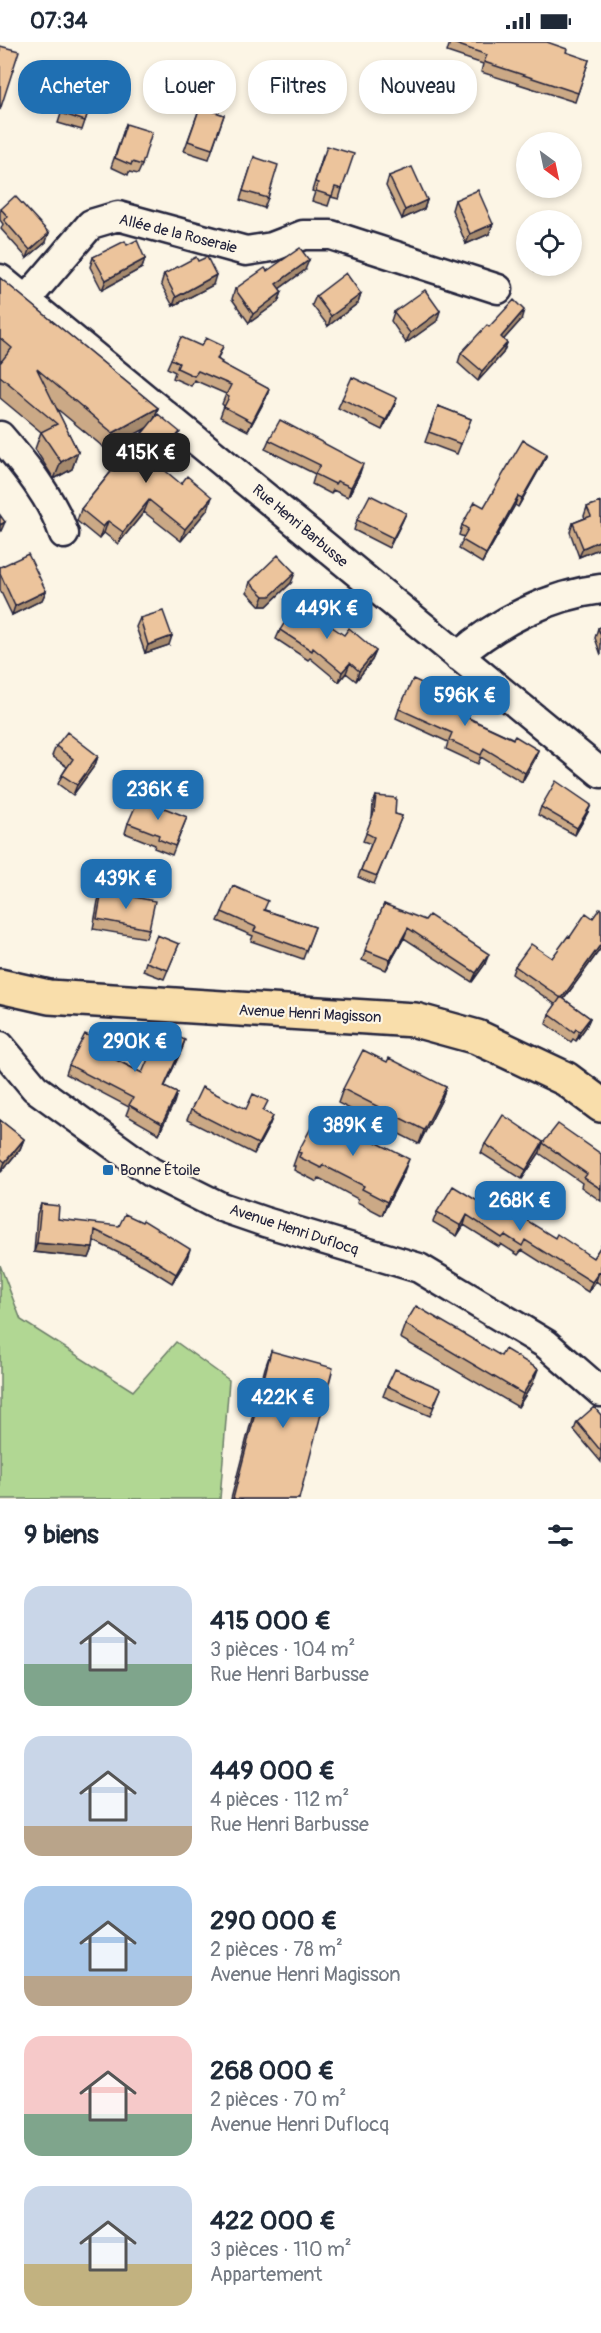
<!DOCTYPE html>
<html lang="fr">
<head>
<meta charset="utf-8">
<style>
	:root { --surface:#fff; --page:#f6f6f7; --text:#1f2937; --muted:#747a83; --accent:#1f6fb2 }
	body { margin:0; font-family:Pangolin,sans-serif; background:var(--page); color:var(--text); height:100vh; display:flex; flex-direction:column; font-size:22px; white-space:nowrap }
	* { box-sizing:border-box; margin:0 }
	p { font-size:20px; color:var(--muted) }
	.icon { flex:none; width:33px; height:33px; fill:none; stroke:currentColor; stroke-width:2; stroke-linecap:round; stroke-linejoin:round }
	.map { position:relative; height:1457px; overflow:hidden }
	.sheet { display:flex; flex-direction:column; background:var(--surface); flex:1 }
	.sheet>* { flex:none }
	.guide { position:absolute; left:18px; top:18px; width:566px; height:54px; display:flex; gap:12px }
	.needle { width:39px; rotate:147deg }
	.buttons { position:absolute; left:516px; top:90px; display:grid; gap:12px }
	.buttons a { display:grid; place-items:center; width:66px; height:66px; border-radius:50%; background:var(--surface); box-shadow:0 3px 9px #0003; font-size:30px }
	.price { position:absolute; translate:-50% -51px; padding:0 14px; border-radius:12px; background:var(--accent); color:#fff; font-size:20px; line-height:39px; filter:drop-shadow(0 2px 3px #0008) }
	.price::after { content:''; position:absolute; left:50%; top:36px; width:18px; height:14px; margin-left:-9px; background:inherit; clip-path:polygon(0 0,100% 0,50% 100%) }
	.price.selected { background:#222; color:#fff }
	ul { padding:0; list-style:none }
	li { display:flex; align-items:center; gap:18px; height:150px; padding:0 24px }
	li span { display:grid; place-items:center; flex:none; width:168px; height:120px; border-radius:18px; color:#555 }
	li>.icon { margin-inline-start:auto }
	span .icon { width:72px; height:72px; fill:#fffc; stroke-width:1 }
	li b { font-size:26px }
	h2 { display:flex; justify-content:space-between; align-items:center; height:72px; padding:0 24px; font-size:26px }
	.tag { padding:0 21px; border-radius:24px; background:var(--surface); box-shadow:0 3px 9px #0003; font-size:21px; line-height:54px }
	.tag.selected { background:var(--accent); color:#fff }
	.status { display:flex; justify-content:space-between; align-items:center; height:42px; padding:0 30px; background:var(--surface); direction:ltr }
	.status svg { height:16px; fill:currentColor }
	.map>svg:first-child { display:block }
	.green { fill:#b1d793; stroke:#6a7c67; stroke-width:1.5 }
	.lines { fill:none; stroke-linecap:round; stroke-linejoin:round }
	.minor-casing { stroke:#22223b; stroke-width:33 }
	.major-casing { stroke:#22223b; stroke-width:38 }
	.minor { stroke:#fcf5e5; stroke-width:28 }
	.major { stroke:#f9deab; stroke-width:33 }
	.wall { fill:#cba986; stroke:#22223b; stroke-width:1.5 }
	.shaded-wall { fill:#a5896d; stroke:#22223b; stroke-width:1.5 }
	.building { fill:#ecc49c; stroke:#22223b; stroke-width:1.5 }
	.poi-dot { fill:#1f6fb2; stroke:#fcf5e5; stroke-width:2 }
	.labels { text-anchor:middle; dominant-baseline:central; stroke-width:4.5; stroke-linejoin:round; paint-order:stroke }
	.street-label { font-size:15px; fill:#22223b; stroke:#fcf5e5 }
	.poi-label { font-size:15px; fill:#22223b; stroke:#fcf5e5; text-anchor:start }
</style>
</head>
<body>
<div class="status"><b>07:34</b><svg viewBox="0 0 49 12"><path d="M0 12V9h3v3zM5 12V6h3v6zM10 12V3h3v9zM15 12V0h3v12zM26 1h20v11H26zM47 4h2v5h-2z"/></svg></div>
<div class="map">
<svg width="601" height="1457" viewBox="0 0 601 1457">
	<rect width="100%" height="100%" fill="#fcf5e5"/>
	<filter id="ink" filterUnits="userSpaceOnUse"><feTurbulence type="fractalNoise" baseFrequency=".0167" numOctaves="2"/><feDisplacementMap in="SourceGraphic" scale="12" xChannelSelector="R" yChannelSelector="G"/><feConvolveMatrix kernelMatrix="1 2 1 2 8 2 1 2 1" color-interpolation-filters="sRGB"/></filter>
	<g filter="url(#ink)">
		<!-- green -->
		<path class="green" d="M0 1223 21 1278 133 1349 176 1300 229 1338 220 1457H0Z"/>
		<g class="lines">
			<!-- minor casing -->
			<g class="minor-casing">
				<path id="minor" d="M0 237 601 731
					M26 258 91 182 118 174 246 209 272 205 303 193H331L498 247
					M0 394C25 423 52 456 64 492
					M458 614C497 580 550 553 601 547
					M0 1004 35 1046 151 1130 221 1165 265 1180 419 1226 546 1302 601 1350"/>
			</g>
			<!-- major casing -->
			<g class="major-casing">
				<path id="major" d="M0 944 49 955 415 978 477 995 566 1037 601 1063"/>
			</g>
			<!-- minor -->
			<use href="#minor" class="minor"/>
			<!-- major -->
			<use href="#major" class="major"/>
		</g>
		<!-- wall -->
		<path class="wall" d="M450 0 589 18 575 60 481 30 483 22 447 10Z
			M72 38 96 46 82 88 58 81Z
			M200 65 224 73 209 117 184 109Z
			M126 82 142 123 138 132 129 130 128 133 111 125Z
			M323 113 342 147 339 157 331 155 328 164 312 159 315 150 312 149Z
			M254 115 268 156 264 166 240 158Z
			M389 134 427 158 424 167 402 177 386 144Z
			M455 158 489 192 466 202 452 168Z
			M1 167 46 200 27 216 1 187 3 182 0 178V170Z
			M127 203 145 217 142 226 102 248 90 225 93 215Z
			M536 224H561L560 227 553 225 550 234 535 229Z
			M305 228 279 247 282 250 278 260 249 281 232 257 235 247 267 229Z
			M164 232 213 243 173 264 161 242Z
			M0 236 158 366 155 376 175 402 158 423 208 467 181 499 144 470 118 502 104 491 99 497 77 479 81 467 146 386 107 408 56 366 78 410 72 427 54 437 35 407 41 390 0 356V321L1 319H0Z
			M361 252 358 261 328 284 312 263 316 254Z
			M394 270 437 279 406 301 391 279Z
			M521 278 503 298 507 301 503 311 478 339 458 321 461 311 489 285Z
			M201 304H223L218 317 222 322 269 347 266 356 248 389 220 375 224 364 222 362 226 352 194 338 191 344 173 336 175 330 167 326 171 317Z
			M342 357 394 365 382 388 338 366Z
			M438 364 471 377 457 412 425 400Z
			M269 398 360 431 348 455 333 448 331 452 312 442 315 432 265 407Z
			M547 412 543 421 518 465 515 463 482 521 459 507 464 495 459 493 462 483Z
			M601 460V506L579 515 570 490 573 481 585 476 584 474 587 465Z
			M406 471 402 480 389 506 354 488 357 478Z
			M0 525 46 549 42 558 12 573 0 548Z
			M250 540 291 541 267 564H260L247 550Z
			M140 576 169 603 145 611 136 585Z
			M601 585V613L595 596 598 586Z
			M280 588 344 593 376 609 372 618 356 639 346 631 339 640 310 616 308 618 276 597Z
			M445 665 538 708 535 717 522 740 481 715 478 722 446 707 448 700 396 676 399 667Z
			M56 704 98 714 95 723 73 753 58 742 62 733 67 725 52 714Z
			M376 754 395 772 402 774 374 842 358 835 371 802 363 799 372 777 373 761Z
			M541 765 588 770 575 793 538 773Z
			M187 775 172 813 154 806 155 803 125 791 128 781Z
			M102 849 149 887 146 896 93 887 98 859Z
			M384 862 485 922 472 940 404 896 386 928 362 918Z
			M601 867V906L564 957 590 976 586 985 576 999 573 997 571 1000 546 982 549 972 556 963 512 932 515 924 552 916 570 895 593 876Z
			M265 868 315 885 303 917 251 899 253 894 218 879 222 870Z
			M179 902 164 937 143 929 146 920Z
			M102 1000 99 1009 142 1031 182 1007 164 1045 177 1051 159 1092 126 1073 129 1065 66 1032 69 1023Z
			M387 1020 446 1045 441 1059 419 1102 338 1061 343 1047Z
			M246 1067 264 1070 273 1074 269 1084 254 1112 187 1078 191 1068Z
			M0 1078 24 1097 20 1107 1 1130 0 1129Z
			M543 1100 601 1112V1159L581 1145 582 1141 539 1111 540 1110 522 1137 481 1111 485 1102Z
			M298 1110 404 1130 382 1173 357 1160 358 1157 319 1136 317 1140 294 1128 295 1124H293Z
			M41 1162 58 1177 187 1217 172 1241 145 1224 94 1199 93 1206 89 1216 34 1210 37 1172Z
			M437 1170 497 1171 555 1196 593 1216 601 1204V1243L596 1239 588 1250 522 1208 518 1213 501 1202 499 1205 464 1183 457 1194 433 1180Z
			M405 1282 533 1341 518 1365 400 1296Z
			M271 1309 299 1457H231L265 1326Z
			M387 1344 441 1347 430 1374 383 1354Z
			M601 1373V1420L574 1388 577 1380Z"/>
		<!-- shaded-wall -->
		<path class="shaded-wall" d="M427 158 424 167 402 177 405 168Z
			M493 182 489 192 466 202 470 192Z
			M49 191 46 200 27 216 30 208Z
			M145 217 142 226 102 248 106 238Z
			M309 218 305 228 272 252 276 242Z
			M216 233 213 243 173 264 176 255Z
			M282 250 278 260 249 281 253 272Z
			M361 252 358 261 328 284 331 274Z
			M524 268 521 278 497 305 501 295Z
			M440 269 437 279 406 301 410 291Z
			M507 301 503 311 478 339 482 329Z
			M269 347 266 356 248 389 252 380Z
			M397 356 394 365 382 388 386 378Z
			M158 366 152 383 107 408 113 391Z
			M180 390 175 402 150 432 155 420Z
			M78 410 72 427 54 437 61 420Z
			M547 412 543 421 518 465 522 456Z
			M363 422 360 431 348 455 351 445Z
			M518 454 515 463 482 521 486 512Z
			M212 455 208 467 181 499 185 487Z
			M149 458 144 470 118 502 123 490Z
			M406 471 402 480 389 506 393 496Z
			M108 479 104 491 99 497 103 485Z
			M5 480 1 489 0 490V483Z
			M601 498V506L579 515 583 506Z
			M295 531 291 541 267 564H260L264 554Z
			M46 549 42 558 12 573 15 564Z
			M172 594 169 603 145 611 148 603Z
			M376 609 372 618 356 639 359 629Z
			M350 621 346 631 339 640 342 630Z
			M538 708 535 717 522 740 525 731Z
			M98 714 95 723 73 753 77 743Z
			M591 763 588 770 575 793 577 786Z
			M408 886 404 896 386 928 390 918Z
			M601 902V906L558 965 561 957Z
			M489 912 485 922 472 940 476 931Z
			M590 976 586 985 576 999 580 989Z
			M185 998 182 1007 160 1055 164 1045Z
			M446 1045 441 1059 419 1102 424 1088Z
			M177 1051 174 1061 159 1092 162 1082Z
			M273 1074 269 1084 254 1112 258 1102Z
			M24 1097 20 1107 1 1130 5 1120Z
			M543 1100 540 1110 522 1137 526 1128Z
			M409 1117 404 1130 382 1173 387 1160Z
			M467 1173 464 1183 457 1194 461 1184Z
			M37 1201 93 1206 89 1216 34 1210Z
			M190 1207 187 1217 172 1241 176 1232Z
			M599 1230 596 1239 588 1250 592 1240Z
			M538 1327 533 1341 518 1365 523 1352Z"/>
		<!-- building -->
		<path class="building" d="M450 0H547L567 7 566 10 589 18 578 51 484 20 487 13Z
			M0 4 19 9 0 68Z
			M72 38 96 46 85 79 61 71Z
			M200 65 224 73 212 107 188 99Z
			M126 82 152 90 142 123 132 120 131 123 115 116Z
			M327 104 354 112 342 147 335 145 332 154 316 149 318 141 315 140Z
			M254 115 278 123 268 156 243 149Z
			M412 125 427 158 405 168 389 134Z
			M478 148 493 182 470 192 455 158Z
			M15 154 49 191 30 208 4 178 8 175 1 167Z
			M549 174 563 178H547Z
			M572 181 575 182 572 193Z
			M137 198 145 217 106 238 93 215 125 199 127 203Z
			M300 206 309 218 276 242 282 250 253 272 235 247 265 226 267 229Z
			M196 215 198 219 207 215 216 233 176 255 164 232Z
			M346 231 361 252 331 274 316 254Z
			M0 236 158 366 113 391 37 327 78 410 61 420 41 390 57 382 0 334V321L12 306 0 296Z
			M425 248 440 269 410 291 394 270Z
			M514 258 524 268 501 295 507 301 482 329 461 311 487 283 489 285Z
			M181 295 201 304 206 296 223 304 217 317 222 320 221 321 269 347 252 380 224 365 229 355 226 353 231 343 198 329 194 334 177 326 179 321 171 317Z
			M352 335 397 356 386 378 342 357Z
			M438 364 471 377 461 402 429 390Z
			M158 372 180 390 155 420 181 442 187 434 212 455 185 487 149 458 123 490 108 479 103 485 81 467Z
			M280 378 363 422 351 445 337 439 335 442 315 432 320 423 269 398Z
			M523 398 547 412 522 456 518 454 486 512 462 498 468 487 462 483 475 460 484 465Z
			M370 453 406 471 393 496 357 478Z
			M601 460V498L583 506 573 481 591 474 587 465Z
			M0 473 5 480 0 483Z
			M28 512 46 549 15 564 0 531V525Z
			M278 513 295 531 270 554H264L250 540Z
			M297 561 344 593 349 586 376 609 359 629 350 621 342 630 313 606 312 609 280 588Z
			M163 569 172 594 148 603 140 576Z
			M601 585V594L598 586Z
			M413 637 450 654 444 665 513 697 515 694 538 708 525 731 484 706 481 713 449 698 452 691 399 667Z
			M67 690 98 714 77 743 62 733 73 717 56 704Z
			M556 739 591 763 577 786 541 765Z
			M376 754 396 756 395 772 402 774 377 834 361 828 374 795 366 791 374 770Z
			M139 756 187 775 175 804 158 797 159 793 128 781Z
			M233 844 268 859 264 868 315 885 306 908 254 889 256 885 222 870Z
			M102 849 155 859 149 887 97 877Z
			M384 862 425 878 429 873 489 912 476 931 408 886 390 918 365 908Z
			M600 866 601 867V902L562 956H561L515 924 531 902 552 916 568 894 570 895 586 871 593 876Z
			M157 893 179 902 168 928 146 920Z
			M561 955 590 976 580 989 576 987 574 990 549 972Z
			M161 987 185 998 164 1045 177 1051 162 1082 129 1063 133 1056 69 1023 85 992 102 1000 98 1009 142 1031Z
			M363 1008 387 1020 389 1016 446 1045 424 1088 343 1047Z
			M202 1045 246 1067 253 1052 268 1059 263 1069 273 1074 258 1102 191 1068Z
			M319 1071 409 1117 387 1160 362 1147 364 1144 323 1123 321 1126 299 1115 301 1111 298 1110Z
			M503 1073 543 1100 526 1128 485 1102Z
			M0 1078 24 1097 5 1120 0 1116Z
			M558 1082 601 1112V1147L584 1136 587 1132 543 1101Z
			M453 1144 497 1171 502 1163 555 1196 557 1192 593 1216 601 1204V1231L599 1230 592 1240 525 1198 522 1204 505 1193 502 1196 467 1173 461 1184 437 1170Z
			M41 1162 59 1164 58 1177 119 1184 125 1172 142 1180 143 1178 190 1207 176 1232 148 1214 95 1188 93 1206 37 1201Z
			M416 1264 501 1314 505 1307 538 1327 523 1352 405 1282Z
			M271 1309 333 1326 299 1457H233Z
			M395 1327 441 1347 433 1365 387 1344Z
			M594 1365 601 1373V1409L577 1380Z"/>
	</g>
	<!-- markers -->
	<rect class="poi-dot" x="102" y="1122" width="12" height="12" rx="3"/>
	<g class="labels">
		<!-- street labels -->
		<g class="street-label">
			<text transform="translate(178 192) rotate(14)">Allée de la Roseraie</text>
			<text transform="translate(300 484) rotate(40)">Rue Henri Barbusse</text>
			<text transform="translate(310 972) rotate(3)">Avenue Henri Magisson</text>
			<text transform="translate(294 1188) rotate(18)">Avenue Henri Duflocq</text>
		</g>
		<!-- poi labels -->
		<g class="poi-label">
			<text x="120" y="1128">Bonne Étoile</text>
		</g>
	</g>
</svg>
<div class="buttons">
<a><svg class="needle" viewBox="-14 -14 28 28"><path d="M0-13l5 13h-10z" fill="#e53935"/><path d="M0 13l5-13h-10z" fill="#747a83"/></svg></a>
<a><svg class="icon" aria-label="locate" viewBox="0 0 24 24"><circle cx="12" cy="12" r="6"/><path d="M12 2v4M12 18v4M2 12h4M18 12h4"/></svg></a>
</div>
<b class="price selected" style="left:146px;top:442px">415K €</b>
<b class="price" style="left:327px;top:598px">449K €</b>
<b class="price" style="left:465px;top:685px">596K €</b>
<b class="price" style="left:158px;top:779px">236K €</b>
<b class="price" style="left:126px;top:868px">439K €</b>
<b class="price" style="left:135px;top:1031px">290K €</b>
<b class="price" style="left:353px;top:1115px">389K €</b>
<b class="price" style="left:520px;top:1190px">268K €</b>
<b class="price" style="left:283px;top:1387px">422K €</b>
<div class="guide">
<a class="tag selected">Acheter</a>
<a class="tag">Louer</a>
<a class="tag">Filtres</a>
<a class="tag">Nouveau</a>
</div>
</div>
<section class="sheet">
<h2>9 biens<svg class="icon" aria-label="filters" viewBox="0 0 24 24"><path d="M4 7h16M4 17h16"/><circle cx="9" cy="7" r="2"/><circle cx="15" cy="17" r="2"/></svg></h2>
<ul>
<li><span style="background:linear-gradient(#c9d6e8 65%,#7fa58c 0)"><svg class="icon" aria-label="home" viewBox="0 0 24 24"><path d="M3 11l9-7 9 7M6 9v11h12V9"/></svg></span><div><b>415 000 €</b><p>3 pièces · 104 m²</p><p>Rue Henri Barbusse</p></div></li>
<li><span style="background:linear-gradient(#c9d6e8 75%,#b9a48a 0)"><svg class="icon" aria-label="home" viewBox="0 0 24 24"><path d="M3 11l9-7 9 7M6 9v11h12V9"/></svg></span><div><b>449 000 €</b><p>4 pièces · 112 m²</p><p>Rue Henri Barbusse</p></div></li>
<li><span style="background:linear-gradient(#a9c7e8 75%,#b9a48a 0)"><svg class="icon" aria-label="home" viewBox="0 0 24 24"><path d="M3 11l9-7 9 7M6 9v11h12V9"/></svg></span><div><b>290 000 €</b><p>2 pièces · 78 m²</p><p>Avenue Henri Magisson</p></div></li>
<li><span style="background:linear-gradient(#f6c9c9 65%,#7fa58c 0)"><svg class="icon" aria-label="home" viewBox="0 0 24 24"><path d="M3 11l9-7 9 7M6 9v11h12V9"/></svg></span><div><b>268 000 €</b><p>2 pièces · 70 m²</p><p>Avenue Henri Duflocq</p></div></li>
<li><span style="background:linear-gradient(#c9d6e8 65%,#c2b280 0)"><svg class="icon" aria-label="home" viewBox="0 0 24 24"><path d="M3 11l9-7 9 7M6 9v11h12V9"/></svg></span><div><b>422 000 €</b><p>3 pièces · 110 m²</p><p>Appartement</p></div></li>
</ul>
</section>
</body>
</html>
